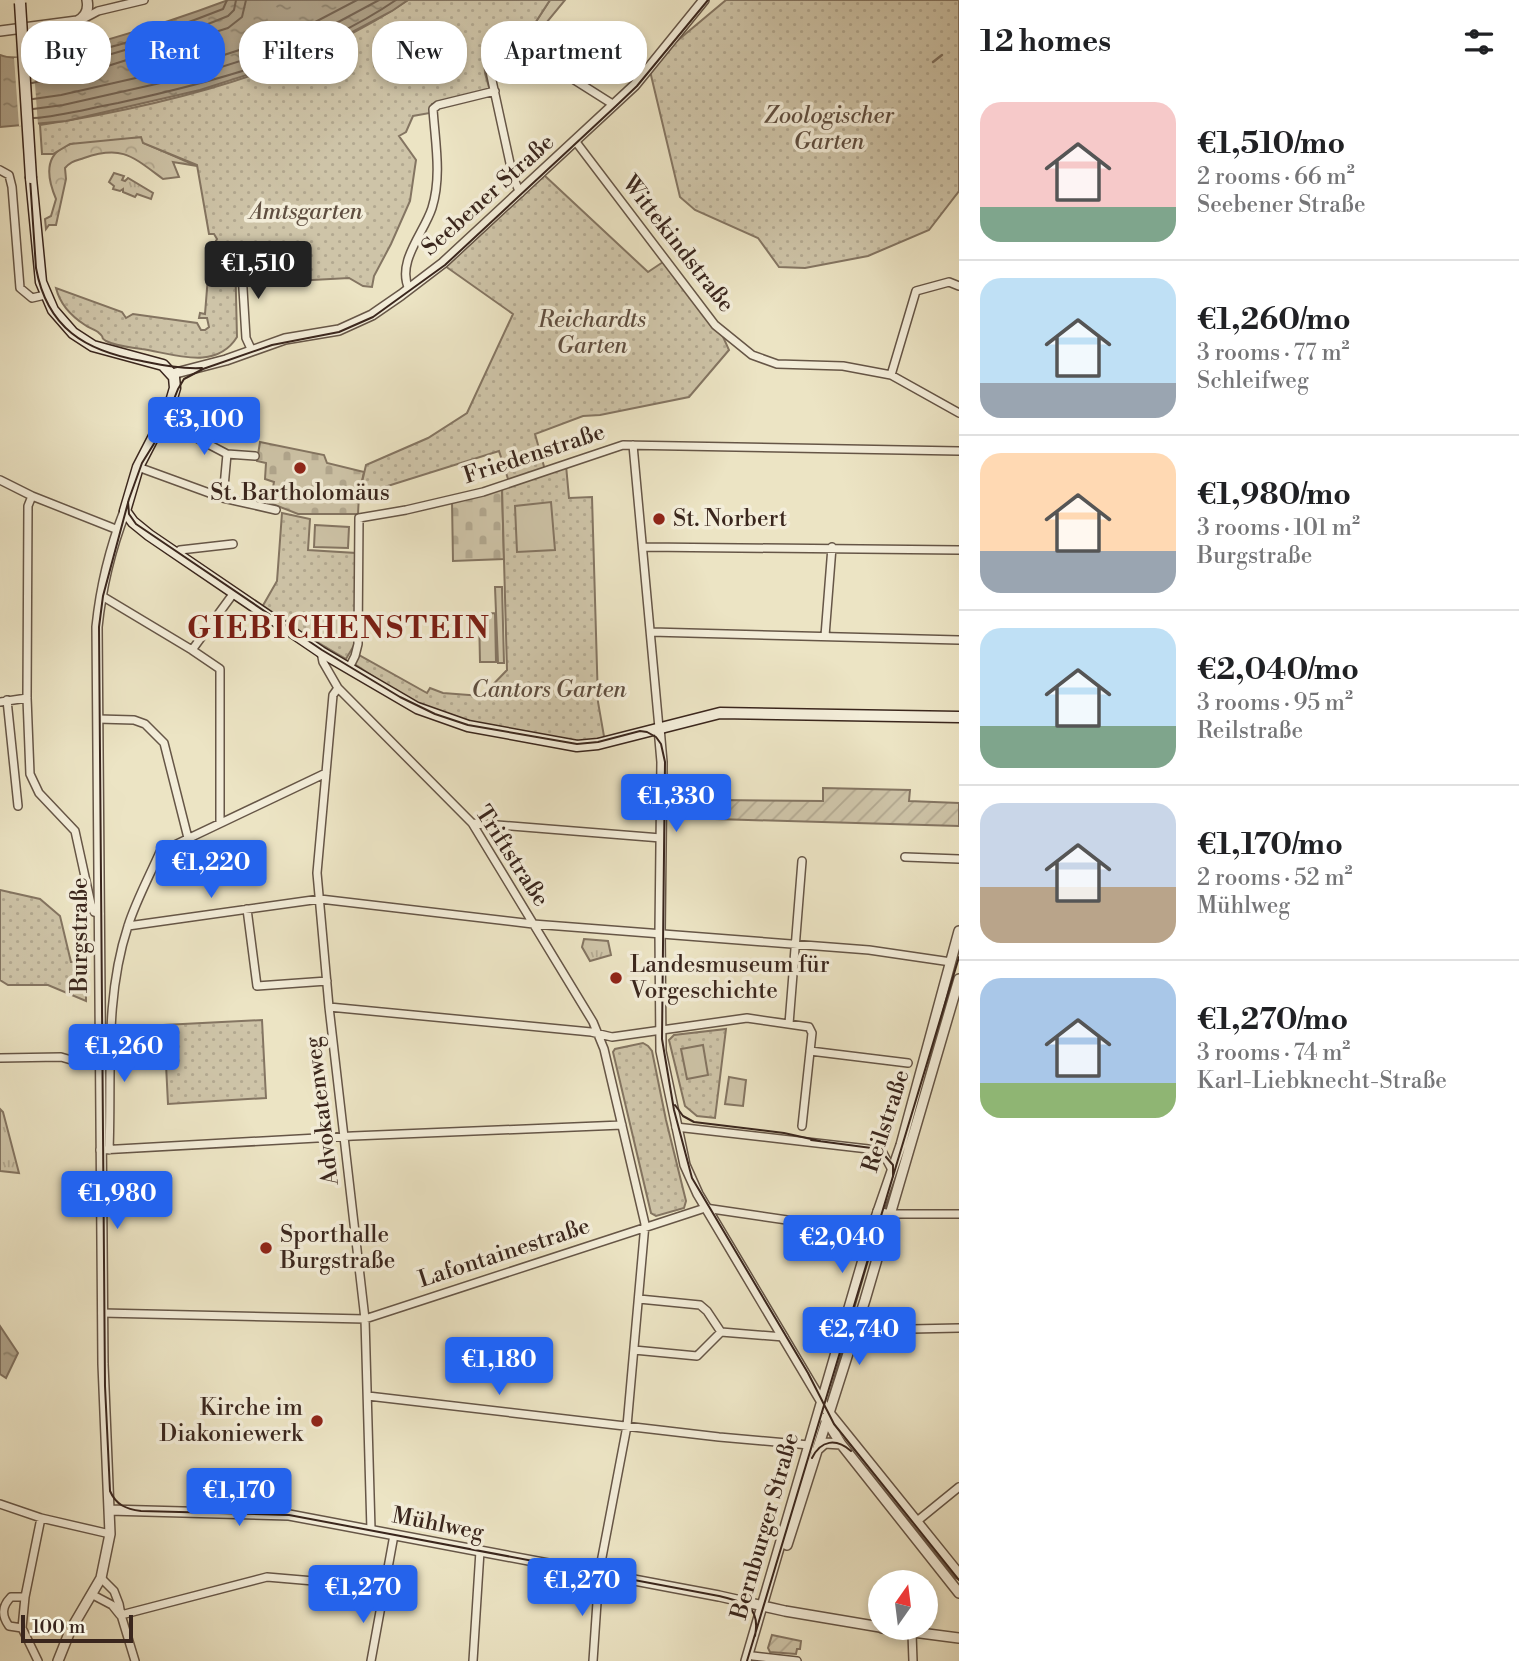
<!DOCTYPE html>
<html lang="en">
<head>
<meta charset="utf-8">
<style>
	:root { --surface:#fff; --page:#f2f2f2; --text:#202124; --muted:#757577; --line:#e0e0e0; --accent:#2563eb }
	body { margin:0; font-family:"Libre Bodoni",serif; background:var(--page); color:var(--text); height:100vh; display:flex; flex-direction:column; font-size:26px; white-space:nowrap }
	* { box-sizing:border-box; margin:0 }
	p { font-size:23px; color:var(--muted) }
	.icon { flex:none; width:38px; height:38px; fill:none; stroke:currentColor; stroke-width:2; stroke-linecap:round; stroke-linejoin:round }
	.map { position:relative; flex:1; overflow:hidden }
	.panel { display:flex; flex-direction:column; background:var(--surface); width:560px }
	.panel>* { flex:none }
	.banner { position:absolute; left:21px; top:21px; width:665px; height:63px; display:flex; gap:14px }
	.needle { width:46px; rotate:14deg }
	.fabs { position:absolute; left:868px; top:1570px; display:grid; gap:14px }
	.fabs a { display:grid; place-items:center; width:70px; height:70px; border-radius:50%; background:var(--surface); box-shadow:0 4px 10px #0003; font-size:35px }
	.scale { position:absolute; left:21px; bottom:18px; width:112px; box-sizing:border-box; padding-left:7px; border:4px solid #3a261d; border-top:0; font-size:19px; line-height:24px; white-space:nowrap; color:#3a261d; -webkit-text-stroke:5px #f3edd9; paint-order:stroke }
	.price { position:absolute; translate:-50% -60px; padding:0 16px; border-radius:7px; background:var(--accent); color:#fff; font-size:23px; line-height:46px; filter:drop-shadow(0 2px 4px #0008) }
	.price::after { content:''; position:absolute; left:50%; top:42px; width:21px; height:16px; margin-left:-10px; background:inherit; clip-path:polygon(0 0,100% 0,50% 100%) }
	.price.on { background:#222; color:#fff }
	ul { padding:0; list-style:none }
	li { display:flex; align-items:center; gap:21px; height:175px; padding:0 21px }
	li+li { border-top:2px solid var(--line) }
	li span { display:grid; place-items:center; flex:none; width:196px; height:140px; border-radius:21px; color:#555 }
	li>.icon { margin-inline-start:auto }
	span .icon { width:84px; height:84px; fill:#fffc; stroke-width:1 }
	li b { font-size:30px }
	h2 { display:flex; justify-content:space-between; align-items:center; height:84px; padding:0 21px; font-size:30px }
	.chip { padding:0 24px; border-radius:28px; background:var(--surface); box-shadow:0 4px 10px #0003; font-size:24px; line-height:63px }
	.chip.on { background:var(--accent); color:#fff }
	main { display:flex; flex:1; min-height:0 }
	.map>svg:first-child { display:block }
	.grass { fill:url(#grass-tufts); stroke:#847562; stroke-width:2 }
	.forest { fill:url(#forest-crowns); stroke:#847562; stroke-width:2 }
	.cemetery { fill:url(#cemetery-stones); stroke:#847562; stroke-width:2 }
	.park { fill:url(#park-dots); stroke:#847562; stroke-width:2 }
	.garden { fill:url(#garden-furrows); stroke:#847562; stroke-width:2 }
	.pitch { fill:#cec4a8; stroke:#847562; stroke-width:2 }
	.water { fill:url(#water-ripples); stroke:#80715f; stroke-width:2 }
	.pier { fill:#ece4c4 }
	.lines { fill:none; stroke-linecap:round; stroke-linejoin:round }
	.shore { stroke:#746454; stroke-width:2 }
	.stream { stroke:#80715f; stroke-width:2.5 }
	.minor-casing { stroke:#665647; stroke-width:10 }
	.tertiary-casing { stroke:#665647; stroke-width:12 }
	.secondary-casing { stroke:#3a261d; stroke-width:13 }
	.minor { stroke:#f3edd9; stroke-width:7 }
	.tertiary { stroke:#f3edd9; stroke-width:9 }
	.secondary { stroke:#f3edd9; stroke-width:10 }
	.tram { stroke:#3a261d; stroke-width:2 }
	.secondary-bridge-casing { stroke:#3a261d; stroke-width:13; stroke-linecap:butt }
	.secondary-bridge { stroke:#f3edd9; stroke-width:10 }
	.poi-dot { fill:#8f2418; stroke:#f3edd9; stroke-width:2.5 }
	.labels { text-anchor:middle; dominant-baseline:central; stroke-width:7; stroke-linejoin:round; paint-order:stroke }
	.park-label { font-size:23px; font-style:italic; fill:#5f4e40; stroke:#f3edd9 }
	.street-label { font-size:23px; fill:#3a261d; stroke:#f3edd9 }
	.poi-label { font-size:23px; fill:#3a261d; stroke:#f3edd9; text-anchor:start }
	.district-label { font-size:30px; font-weight:bold; letter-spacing:2px; fill:#7a1f14; stroke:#f3edd9 }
</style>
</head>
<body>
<main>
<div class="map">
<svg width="959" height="1661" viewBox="0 0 959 1661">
	<defs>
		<pattern id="grass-tufts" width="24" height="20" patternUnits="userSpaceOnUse" patternTransform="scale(1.75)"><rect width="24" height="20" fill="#cec4a8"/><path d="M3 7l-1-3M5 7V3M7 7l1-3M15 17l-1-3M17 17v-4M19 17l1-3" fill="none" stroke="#b2a890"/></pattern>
		<pattern id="forest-crowns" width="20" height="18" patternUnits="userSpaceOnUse" patternTransform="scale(1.75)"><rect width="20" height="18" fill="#cec4a8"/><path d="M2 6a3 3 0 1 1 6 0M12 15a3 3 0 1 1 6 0" fill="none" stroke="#b2a890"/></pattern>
		<pattern id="cemetery-stones" width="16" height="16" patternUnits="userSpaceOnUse" patternTransform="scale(1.75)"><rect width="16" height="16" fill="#cec4a8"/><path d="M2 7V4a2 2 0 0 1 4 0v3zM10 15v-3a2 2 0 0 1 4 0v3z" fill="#b2a890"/></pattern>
		<pattern id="park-dots" width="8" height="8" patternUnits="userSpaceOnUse" patternTransform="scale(1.75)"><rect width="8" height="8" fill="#cec4a8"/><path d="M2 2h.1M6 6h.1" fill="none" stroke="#b2a890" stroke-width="1.8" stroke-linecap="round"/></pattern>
		<pattern id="garden-furrows" width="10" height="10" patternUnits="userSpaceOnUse" patternTransform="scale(1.75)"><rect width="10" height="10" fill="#cec4a8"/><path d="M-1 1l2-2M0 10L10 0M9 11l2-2" fill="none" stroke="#b2a890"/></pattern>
		<pattern id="water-ripples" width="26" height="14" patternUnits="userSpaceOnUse" patternTransform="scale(1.75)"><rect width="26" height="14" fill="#afa38b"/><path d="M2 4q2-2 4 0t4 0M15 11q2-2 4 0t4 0" fill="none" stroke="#8f8571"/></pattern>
	</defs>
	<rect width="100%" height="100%" fill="#ece4c4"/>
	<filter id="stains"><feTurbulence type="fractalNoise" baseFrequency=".00286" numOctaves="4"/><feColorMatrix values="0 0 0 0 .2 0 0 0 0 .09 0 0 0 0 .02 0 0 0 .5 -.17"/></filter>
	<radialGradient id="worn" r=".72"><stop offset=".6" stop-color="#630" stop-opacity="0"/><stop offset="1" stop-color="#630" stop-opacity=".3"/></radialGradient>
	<!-- grass -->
	<path class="grass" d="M114 173 124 176 122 180 125 181 128 178 153 193 151 199 137 194 135 197 123 192V189L120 191 113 189 114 186 109 182Z
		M584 939 608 941 611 955 590 961 582 947Z
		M0 1109 3 1112 19 1173 0 1171Z"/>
	<!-- forest -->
	<path class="forest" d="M550 0H565L533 39 528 34Z
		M142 137 144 143 197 166 173 162 179 177 163 179C132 156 122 145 84 158 75 161 71 161 65 168L66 179 56 225H49L46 229 45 219 51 216 56 199C27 131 96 141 142 137Z"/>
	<!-- cemetery -->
	<path class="cemetery" d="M260 442 324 455 327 463 364 472 359 495 358 514H298L270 503 274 482 265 479 266 463 257 461Z
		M502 488 504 559 453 561 452 501Z"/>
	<!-- park -->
	<path class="park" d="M408 0H550L528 34 500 44 484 59 485 73 490 91 432 104 430 113 413 116 406 132 399 136 416 160 410 201 391 244 374 276 372 287 363 286 349 278 257 283 246 281 243 250H215L213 246 217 239 214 234H209L197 165 143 143 141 137 70 144 53 154H42L40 125C163 106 305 71 408 0Z
		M726 0H959V191L929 230 868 256 805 268 779 267 758 238 695 210 680 197 650 71 671 46Z
		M544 175 648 272 666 260 716 321 729 350 689 397 600 415 583 416 535 434 545 470 509 482 499 451 359 495 366 465 428 438 467 413 513 314 445 266Z
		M210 251 235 255 237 337C216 371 174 354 142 349 131 347 118 347 106 341 99 336 106 339 99 333 96 330 89 328 85 325 71 316 60 304 56 288L122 312 126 318 133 314 197 323 201 330H205L209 327 207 318H199L200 313 205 314Z
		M566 465 569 498 592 497 598 702 605 742 577 743 469 724 418 706 353 663 357 654 427 693 430 688 443 693 482 696 507 670 502 487Z
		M282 513 310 519 308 550 356 553V642L346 659 261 609 277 581Z
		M0 890 40 899 60 916 71 962H86V1001L48 985H8L0 980Z
		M262 1020 266 1098 168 1104 164 1025Z
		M726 1029 715 1118 697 1116 685 1106 669 1040 674 1035Z
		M643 1043 648 1046 652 1051 666 1120 686 1201 684 1208 656 1216 651 1213 613 1052 615 1049Z"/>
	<!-- garden -->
	<path class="garden" d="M823 788 910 790 909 801 959 803V826L716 819 717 800 823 801Z
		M772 1635 801 1641 800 1649H797L796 1654 770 1652 768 1648Z"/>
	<!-- pitch -->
	<path class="pitch" d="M551 502 555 550 517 552 515 506Z
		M315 525 349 527 348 548 314 547Z
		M495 587H502L504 663H498Z
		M495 613 496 662H480L479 614Z
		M703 1045 708 1075 687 1079 681 1049Z
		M729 1077 746 1080 743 1106 725 1104Z"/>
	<!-- water -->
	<path class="water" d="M228 0H408L392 11 309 55 200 90 66 121 0 127V55C31 70 191 14 228 0Z
		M0 1326 18 1353 6 1378 0 1374Z"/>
	<!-- pier -->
	<path class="pier" d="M33 56 38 125 19 126 14 58Z"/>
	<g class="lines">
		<!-- shore -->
		<path class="shore" d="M30 63C92 56 165 32 223 9L227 0
			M31 72 91 60 193 30 228 16 234 10 236 0
			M32 83 95 70 228 28 242 17 246 0
			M33 99 61 95 193 65 298 31 357 0
			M33 109 63 105 196 75 303 41 379 0
			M34 118C62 116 90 108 118 103 213 82 314 56 396 0"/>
		<!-- stream -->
		<path class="stream" d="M933 62 942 55"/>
		<!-- minor casing -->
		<g class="minor-casing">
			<path id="minor" d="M83 19 98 11 144 0
				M576 142 715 325 752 355 777 364 843 366 891 375 959 413
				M0 170 9 175 12 187 20 288 32 298 45 295
				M520 193 513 177 488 62 514 43H524L565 74 614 105
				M210 251 241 256 246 338 252 351
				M409 289C396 262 424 233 432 208 442 176 435 141 433 109L438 105 495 91
				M891 375 916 291 949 282 959 286
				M170 424 227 454 223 498
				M633 445 659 728
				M227 454 255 456
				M138 467 223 498 276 510
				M0 480 32 496 118 530
				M32 496 28 506 27 698 30 774 39 793 75 831 91 904 94 912 100 914
				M644 547 959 550
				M176 553 180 550 233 544
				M102 596 192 650 233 594
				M651 632 959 640
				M825 636 832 547
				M192 650 220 669V823
				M321 652 323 662 338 688 472 823 593 1022 604 1049 645 1224 627 1426 599 1573 593 1661
				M349 668 355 656 358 644 359 518 406 510 483 492 623 445 959 451
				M338 688 333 695 317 873 329 1007 365 1319 371 1530
				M7 700 18 806
				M0 702 27 698
				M98 719 134 720 145 724 164 743 188 838
				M472 823 661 838
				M905 857 959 859
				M247 909 257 986 327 981
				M128 926 320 899 533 924 869 950 951 962
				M329 1007 591 1032 612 1037 747 1018 809 1027 812 1033 802 1126
				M789 1024 802 861
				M810 1051 908 1063
				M0 1058 61 1057 88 1065H99
				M676 1127 877 1150 883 1153 891 1168
				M100 1150 353 1136 622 1125
				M109 1150C112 1075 104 999 128 926 136 901 149 877 160 852L326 773
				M877 1211 890 1214H959
				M639 1299 700 1305 707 1311 721 1332
				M102 1313 365 1319 705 1208 862 1231 872 1229
				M864 1330 959 1328
				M634 1350 697 1356 721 1332 784 1337
				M368 1396 719 1437 809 1445
				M0 1504 41 1518 110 1534
				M916 1522 959 1487
				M101 1578 114 1591 119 1604 121 1615 135 1661
				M93 1595 112 1605 120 1615
				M121 1615 267 1577 384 1587
				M22 1628 9 1626C1 1615 2 1606 11 1597H25
				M912 1633 913 1661
				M753 1656 797 1661
				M38 1661 22 1628 25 1597 41 1518
				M371 1661 394 1535
				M473 1661 480 1551"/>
		</g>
		<!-- tertiary casing -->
		<g class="tertiary-casing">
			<path id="tertiary" d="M0 31 77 21C86 17 89 10 87 0
				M172 374 226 360 285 339 339 330 372 315 401 295 443 263 635 85 704 0
				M659 728 662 762 660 932 661 1051 685 1165 698 1194 826 1409 959 1574
				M825 1418 841 1444 959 1593
				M816 1451 825 1443 841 1444
				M109 1510 289 1515 719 1596 785 1611 880 1627
				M787 1545 865 1300 959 979
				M882 1628 959 1638
				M58 1661 70 1631 101 1578 110 1534 103 1364 97 627C101 588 111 547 125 511
				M746 1661 872 1229 901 1145 959 931"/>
		</g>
		<!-- secondary casing -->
		<g class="secondary-casing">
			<path id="secondary" d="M31 178 41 282 53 310 73 333 93 346 163 365 174 377 175 388 170 405 138 467 125 511 133 522 149 535 321 652 417 708 468 726 577 746 598 744 720 713 959 717"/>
		</g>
		<!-- minor -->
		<use href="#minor" class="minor"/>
		<!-- tertiary -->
		<use href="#tertiary" class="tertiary"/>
		<!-- secondary -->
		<use href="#secondary" class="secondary"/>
		<!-- tram -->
		<path class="tram" d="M18 0 36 268C47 328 85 351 142 361 162 365 181 369 202 368
			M708 0 637 86 616 106 445 265 373 317 339 332 272 345 203 369 184 379 178 389 160 434 142 463 129 499 103 596 99 627 105 1386 110 1491C116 1505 126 1509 141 1511L289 1515 719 1596C743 1602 761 1605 755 1636
			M128 502 129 514 136 524 322 650 400 697 435 714 468 725 577 744 598 742 640 731 647 732 656 737 661 744 665 762 662 1039 674 1110 692 1178 808 1373 834 1424 959 1580
			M675 1105 683 1116 694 1122 784 1133 820 1141
			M811 1140 879 1149 893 1165V1177
			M812 1458C821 1440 836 1438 851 1451
			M747 1661 959 957"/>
		<!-- secondary-bridge casing -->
		<g class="secondary-bridge-casing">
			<path id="secondary-bridge" d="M20 3 31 178"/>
		</g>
		<!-- secondary-bridge -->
		<use href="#secondary-bridge" class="secondary-bridge"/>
	</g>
	<!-- markers -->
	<g class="poi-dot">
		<circle cx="300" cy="468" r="7"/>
		<circle cx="659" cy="519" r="7"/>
		<circle cx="616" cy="978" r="7"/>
		<circle cx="266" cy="1248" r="7"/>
		<circle cx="317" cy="1421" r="7"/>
	</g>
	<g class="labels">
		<!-- park labels -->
		<g class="park-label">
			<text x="829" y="116">Zoologischer<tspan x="829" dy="26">Garten</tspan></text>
			<text x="306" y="212">Amtsgarten</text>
			<text x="592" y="320">Reichardts<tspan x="592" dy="26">Garten</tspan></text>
			<text x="549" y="690">Cantors Garten</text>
		</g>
		<!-- street labels -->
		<g class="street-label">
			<text transform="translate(488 195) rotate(-42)">Seebener Straße</text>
			<text transform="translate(678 244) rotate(52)">Wittekindstraße</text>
			<text transform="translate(534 454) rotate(-18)">Friedenstraße</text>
			<text transform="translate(512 856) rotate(57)">Triftstraße</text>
			<text transform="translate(80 935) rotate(-90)">Burgstraße</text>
			<text transform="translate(322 1111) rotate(-97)">Advokatenweg</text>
			<text transform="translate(886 1121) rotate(-72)">Reilstraße</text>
			<text transform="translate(504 1253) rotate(-18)">Lafontainestraße</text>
			<text transform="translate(438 1524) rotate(11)">Mühlweg</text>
			<text transform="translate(765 1526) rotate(-74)">Bernburger Straße</text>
		</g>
		<!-- poi labels -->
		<g class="poi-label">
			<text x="300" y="493" text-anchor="middle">St. Bartholomäus</text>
			<text x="673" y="519">St. Norbert</text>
			<text x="630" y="965">Landesmuseum für<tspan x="630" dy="26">Vorgeschichte</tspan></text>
			<text x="280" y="1235">Sporthalle<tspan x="280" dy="26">Burgstraße</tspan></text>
			<text x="303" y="1408" text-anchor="end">Kirche im<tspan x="303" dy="26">Diakoniewerk</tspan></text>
		</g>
		<!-- district labels -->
		<g class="district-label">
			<text x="339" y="629">GIEBICHENSTEIN</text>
		</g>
	</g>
	<rect width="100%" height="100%" filter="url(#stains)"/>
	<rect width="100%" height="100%" fill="url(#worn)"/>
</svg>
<div class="fabs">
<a><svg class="needle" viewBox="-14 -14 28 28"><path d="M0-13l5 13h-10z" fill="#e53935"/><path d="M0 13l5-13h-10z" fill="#757577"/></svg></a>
</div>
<div class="scale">100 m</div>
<b class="price on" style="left:258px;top:301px">€1,510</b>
<b class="price" style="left:204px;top:457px">€3,100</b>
<b class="price" style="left:676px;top:834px">€1,330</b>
<b class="price" style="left:211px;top:900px">€1,220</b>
<b class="price" style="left:124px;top:1084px">€1,260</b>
<b class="price" style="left:117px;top:1231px">€1,980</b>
<b class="price" style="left:842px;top:1275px">€2,040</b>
<b class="price" style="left:859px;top:1367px">€2,740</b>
<b class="price" style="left:499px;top:1397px">€1,180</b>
<b class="price" style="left:239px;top:1528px">€1,170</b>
<b class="price" style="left:582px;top:1618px">€1,270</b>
<b class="price" style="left:363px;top:1625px">€1,270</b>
<div class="banner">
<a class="chip">Buy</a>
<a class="chip on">Rent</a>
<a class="chip">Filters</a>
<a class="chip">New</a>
<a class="chip">Apartment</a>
</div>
</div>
<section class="panel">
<h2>12 homes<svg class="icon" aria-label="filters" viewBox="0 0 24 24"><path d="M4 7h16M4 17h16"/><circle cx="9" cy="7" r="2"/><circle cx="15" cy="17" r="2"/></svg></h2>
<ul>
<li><span style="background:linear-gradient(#f6c9c9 75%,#7fa58c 0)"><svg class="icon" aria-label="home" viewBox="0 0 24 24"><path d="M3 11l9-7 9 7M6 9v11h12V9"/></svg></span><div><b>€1,510/mo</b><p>2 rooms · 66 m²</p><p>Seebener Straße</p></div></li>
<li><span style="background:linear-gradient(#bfe0f5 75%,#9aa5b1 0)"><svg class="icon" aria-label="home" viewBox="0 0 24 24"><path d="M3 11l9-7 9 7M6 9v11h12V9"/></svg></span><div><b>€1,260/mo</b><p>3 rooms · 77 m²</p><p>Schleifweg</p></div></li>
<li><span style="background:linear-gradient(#ffd9b3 70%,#9aa5b1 0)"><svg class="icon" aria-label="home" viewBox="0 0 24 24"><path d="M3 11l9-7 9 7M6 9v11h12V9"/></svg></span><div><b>€1,980/mo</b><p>3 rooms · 101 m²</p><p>Burgstraße</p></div></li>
<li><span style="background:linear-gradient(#bfe0f5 70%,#7fa58c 0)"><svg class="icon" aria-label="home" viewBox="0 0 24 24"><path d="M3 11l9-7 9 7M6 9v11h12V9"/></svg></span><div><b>€2,040/mo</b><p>3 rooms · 95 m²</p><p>Reilstraße</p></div></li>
<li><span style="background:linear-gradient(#c9d6e8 60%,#b9a48a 0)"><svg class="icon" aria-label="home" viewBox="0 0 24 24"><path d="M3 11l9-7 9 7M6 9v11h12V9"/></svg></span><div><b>€1,170/mo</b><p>2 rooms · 52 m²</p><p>Mühlweg</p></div></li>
<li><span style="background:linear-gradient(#a9c7e8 75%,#8fb573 0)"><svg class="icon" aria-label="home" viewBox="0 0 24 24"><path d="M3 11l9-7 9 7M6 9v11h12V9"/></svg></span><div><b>€1,270/mo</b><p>3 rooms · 74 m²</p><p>Karl-Liebknecht-Straße</p></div></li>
</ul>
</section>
</main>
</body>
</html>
